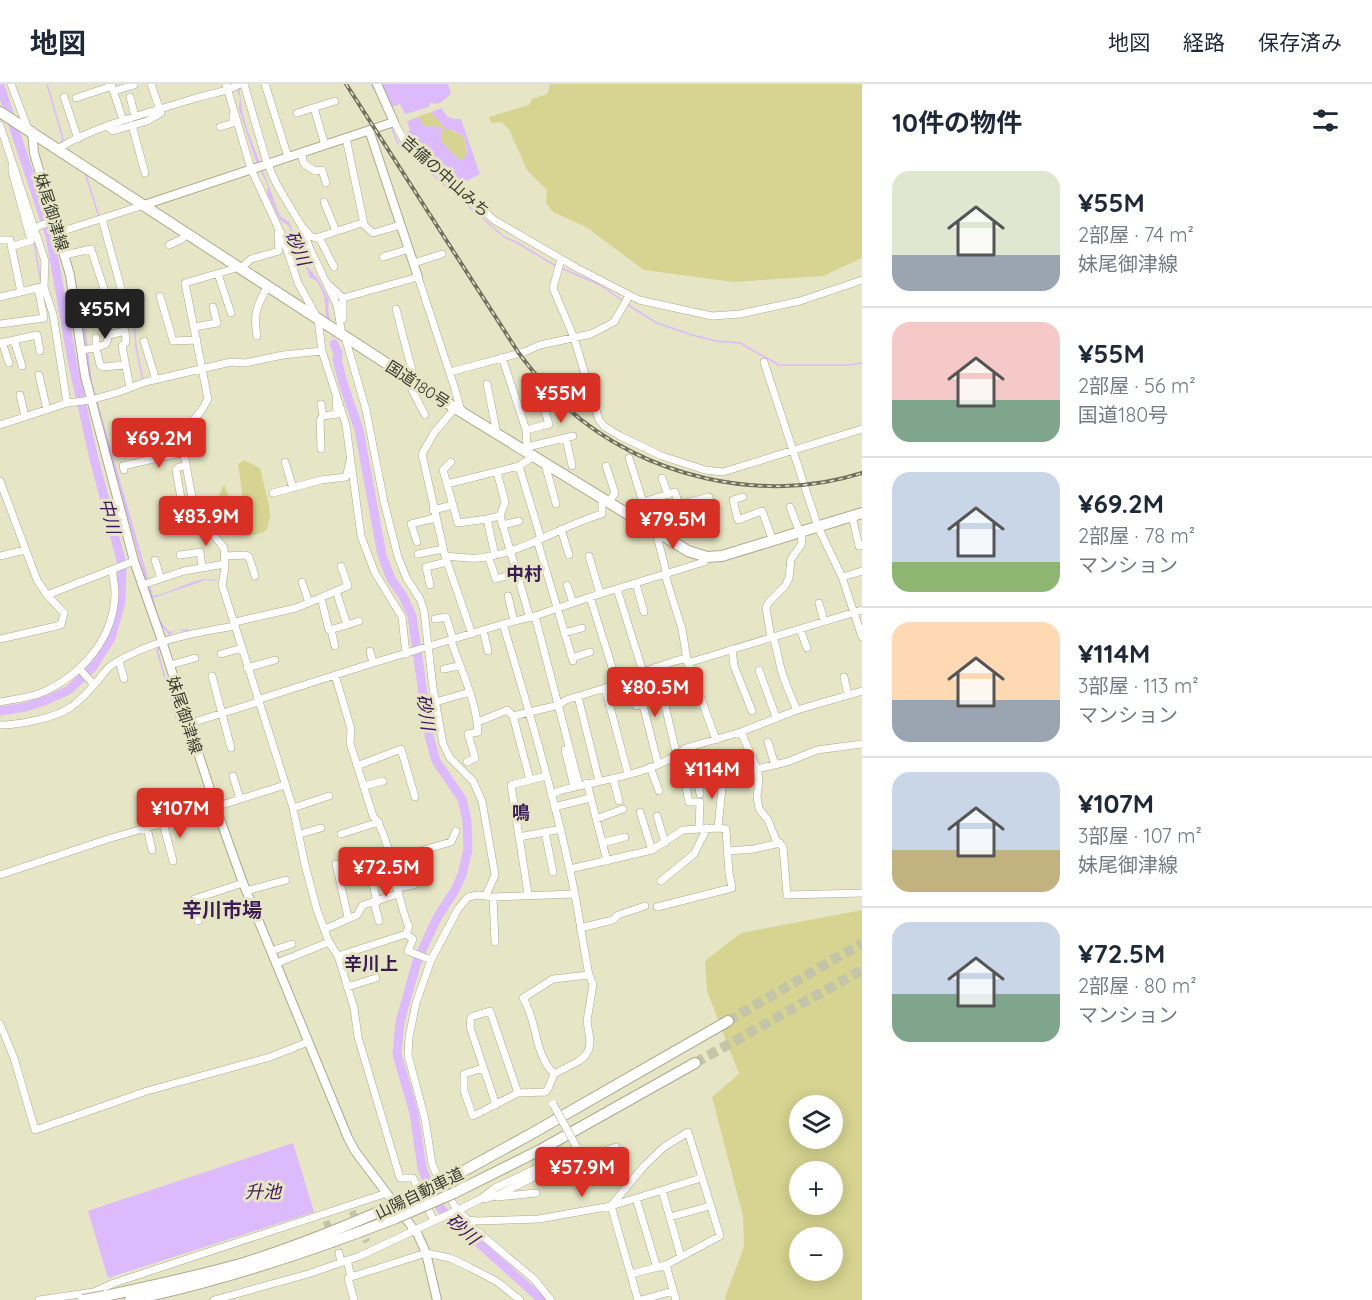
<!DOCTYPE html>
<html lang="ja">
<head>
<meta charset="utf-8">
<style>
	:root { --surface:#fff; --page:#f2f2f3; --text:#1f2937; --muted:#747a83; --line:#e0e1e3; --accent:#d93025 }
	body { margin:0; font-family:Quicksand,"Noto Sans JP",sans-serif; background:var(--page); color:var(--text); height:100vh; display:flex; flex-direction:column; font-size:22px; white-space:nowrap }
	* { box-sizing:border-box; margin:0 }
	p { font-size:20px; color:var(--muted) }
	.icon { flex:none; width:33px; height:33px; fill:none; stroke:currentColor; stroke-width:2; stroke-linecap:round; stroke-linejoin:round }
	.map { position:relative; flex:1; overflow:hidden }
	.sheet { display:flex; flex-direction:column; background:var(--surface); width:510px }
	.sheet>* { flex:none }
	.tools { position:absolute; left:789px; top:1011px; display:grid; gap:12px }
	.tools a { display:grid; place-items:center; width:54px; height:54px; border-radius:50%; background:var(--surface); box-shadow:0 3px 15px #0003; font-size:30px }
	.price { position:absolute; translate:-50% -51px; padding:0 14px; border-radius:6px; background:var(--accent); color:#fff; font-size:20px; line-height:39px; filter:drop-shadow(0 2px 3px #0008) }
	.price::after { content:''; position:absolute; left:50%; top:36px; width:18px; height:14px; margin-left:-9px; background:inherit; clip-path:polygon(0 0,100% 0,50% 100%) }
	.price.selected { background:#222; color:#fff }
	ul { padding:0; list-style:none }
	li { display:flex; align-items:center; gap:18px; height:150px; padding:0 30px }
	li+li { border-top:2px solid var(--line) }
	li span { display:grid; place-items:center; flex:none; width:168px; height:120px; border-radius:18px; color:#555 }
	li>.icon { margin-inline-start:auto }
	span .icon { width:72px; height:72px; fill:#fffc; stroke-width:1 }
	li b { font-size:26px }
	h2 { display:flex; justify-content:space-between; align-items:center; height:72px; padding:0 30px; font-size:26px }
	header { display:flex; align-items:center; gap:36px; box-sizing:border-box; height:84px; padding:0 30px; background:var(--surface); border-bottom:2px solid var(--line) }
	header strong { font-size:28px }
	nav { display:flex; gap:33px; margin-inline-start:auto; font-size:21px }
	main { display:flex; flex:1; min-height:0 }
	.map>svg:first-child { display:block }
	.green { fill:#d6d490; fill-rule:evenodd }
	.water { fill:#dcbafc }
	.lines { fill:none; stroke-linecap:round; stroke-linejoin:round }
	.stream { stroke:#dcbafc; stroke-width:1.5 }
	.river { stroke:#dcbafc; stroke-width:9 }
	.minor-tunnel { stroke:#c4c4a8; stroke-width:7; stroke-dasharray:7 3.5; stroke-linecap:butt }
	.highway-tunnel { stroke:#c4c4a8; stroke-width:10; stroke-dasharray:10 5; stroke-linecap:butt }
	.minor-casing { stroke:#aaaa8c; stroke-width:8 }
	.major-casing { stroke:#aaaa8c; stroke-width:10 }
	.highway-casing { stroke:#aaaa8c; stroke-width:12 }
	.minor { stroke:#fff; stroke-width:7 }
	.major { stroke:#fff; stroke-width:8 }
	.highway { stroke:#fff; stroke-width:10 }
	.rail-casing { stroke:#71715f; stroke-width:4 }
	.rail { stroke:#e6e6c7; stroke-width:1.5; stroke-dasharray:4.5; stroke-linecap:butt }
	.minor-bridge-casing { stroke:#aaaa8c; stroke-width:8; stroke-linecap:butt }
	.highway-bridge-casing { stroke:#aaaa8c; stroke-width:12; stroke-linecap:butt }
	.minor-bridge { stroke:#fff; stroke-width:7 }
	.highway-bridge { stroke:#fff; stroke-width:10 }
	.labels { text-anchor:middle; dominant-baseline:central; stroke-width:6; stroke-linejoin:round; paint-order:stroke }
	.street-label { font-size:16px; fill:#3a3a2e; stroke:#e6e6c7 }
	.water-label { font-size:18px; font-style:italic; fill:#421561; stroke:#e6e6c7 }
	.neighbourhood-label { font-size:18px; font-weight:bold; fill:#3b1c54; stroke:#e6e6c7 }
	.quarter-label { font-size:20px; font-weight:bold; fill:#3b1c54; stroke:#e6e6c7 }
</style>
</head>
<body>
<header>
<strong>地図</strong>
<nav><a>地図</a><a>経路</a><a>保存済み</a></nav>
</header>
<main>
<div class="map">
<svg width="862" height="1216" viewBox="0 0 862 1216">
	<rect width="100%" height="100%" fill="#e6e6c7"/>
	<!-- green -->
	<path class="green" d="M550 0H862V174L823 192 734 198 644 186 586 143 553 128 546 119 547 106 527 86 509 45 501 38 493 39 490 37 489 33 529 21 532 15 547 10Z
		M431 28 446 44 464 53 467 72 461 76 458 75 442 58 441 44 433 42 425 43 418 33Z
		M244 376 260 384 269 421 270 432 267 446C243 459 216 450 218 418 218 412 222 406 224 400L229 414 237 424 244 423 238 380Z
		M862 826V1216H726L725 1213 744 1163 743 1132 712 1013 739 990 707 907 705 877 741 849ZM800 1022H832V1054H800ZM800 1088H832V1120H800ZM800 1154H832V1186H800Z"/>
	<!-- water -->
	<path class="water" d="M232 0H239L242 27 247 45 280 132 289 138 300 165V170L304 179 318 195 329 216 328 225 334 259 340 271 337 270 326 231 324 211 317 197 309 193 308 187 297 169V163L289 142 280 136 267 109 268 102 256 78 239 25 240 13 236 4Z
		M379 0H448L451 10 440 19 434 20 431 18 429 23 405 30 400 20 391 23Z
		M442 24C446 34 451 35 461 35L480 90 462 99 419 63 406 49 410 46 407 37 418 33 425 43 433 42 441 44 442 58 458 75H463L467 69 464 53 452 46 444 45 441 39 431 28Z
		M84 231 92 298 153 512C175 509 199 488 221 498L206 496 153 514 159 534 163 541 170 548 175 547 170 550 171 559 158 566 178 640H177L156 565 170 559 168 549 159 539 142 484 90 299 82 232Z
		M293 1059 314 1128 108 1194 88 1127Z"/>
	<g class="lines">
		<!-- stream -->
		<path class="stream" d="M47 0 63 55 60 60
			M371 0 380 16
			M391 42 397 58 401 63 504 153 516 158 556 182
			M85 88 99 133
			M34 158 41 200
			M561 184 600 201 622 216
			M628 221 657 239 692 251 716 257 740 259 779 281H849L862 279
			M134 239 136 263 143 296
			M181 546H188"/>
		<!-- river -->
		<path class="river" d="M0 2 50 152 73 281 94 375 122 480 121 518 111 554 92 584 69 606 47 616 26 623 0 627
			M334 260 338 269 337 275 343 299 359 346 382 471 391 495 403 512 412 532 429 652 436 677 462 715 467 736 468 765 462 791 455 806 437 834 417 877 400 938 397 970 414 1029 422 1084 433 1112 442 1126 542 1216"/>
		<!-- minor-tunnel -->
		<path class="minor-tunnel" d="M352 1127 367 1158
			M326 1137 339 1169"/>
		<!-- highway-tunnel -->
		<path class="highway-tunnel" d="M728 937 862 859
			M695 979 862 886"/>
		<!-- minor casing -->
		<g class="minor-casing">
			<path id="minor" d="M11 0 28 45
				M111 0 123 36
				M244 0 267 79 277 101 301 141 310 165 337 221 342 251
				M265 0 288 73
				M114 7 134 1
				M64 13 78 55
				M130 13 135 32
				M76 14 112 2
				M314 24 325 61
				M297 29 335 17
				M394 38 405 58 463 107 494 136 575 183 639 216 712 232 740 230 800 217 862 196
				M0 41 45 177 44 203 53 230 67 319
				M132 41 145 89
				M108 43 113 47 147 37 161 29 151 0
				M220 43 233 39V31
				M346 54 364 140
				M59 64C97 41 152 28 196 14 211 9 225 9 240 0
				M301 69 304 80 315 87 322 86 326 99
				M324 118 336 147
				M102 135 124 215H129L136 237
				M34 144 55 136 59 137 63 147 144 121
				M305 145 310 152 316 154 362 139 373 149 401 141
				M319 153 334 183
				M0 156H10L21 208
				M169 161 182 155 187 149
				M12 162 31 157 12 87V81
				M65 171 91 165 109 220
				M383 173 409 165
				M561 175 553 204 574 254 599 336 605 343 620 352 662 372 705 386 723 388 862 345
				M414 179 442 170
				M240 185 251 175 279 167 278 149
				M218 190 231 229
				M329 201 343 214V235
				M160 212 173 257 197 256
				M0 213 41 203
				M343 214 418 193 455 305 461 327
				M396 225 415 298
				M77 236 123 222
				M0 240 44 234 38 204
				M194 243 217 239 213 223
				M257 252C253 230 257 222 267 203
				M345 253 366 326 384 418 398 473 407 495 420 515 424 527 433 604 443 660 450 674 473 697 482 717 495 791 486 811
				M96 254V264L106 260 109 251 125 247 126 258 122 262 130 304
				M14 256 22 282
				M144 257 156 296
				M2 258 9 279
				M0 259 37 251 40 267
				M81 266 96 264 100 281 103 283 125 281
				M322 267 346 341 361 452 375 489 402 533 406 570
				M502 273 526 346 527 363
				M764 278 818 443 842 493 862 553
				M450 288 524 268 540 261 591 250 614 238 629 212
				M39 291 47 326
				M419 300 417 304 412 306 425 331
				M487 300 497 350
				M20 311 25 333
				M321 320 323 332
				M455 324 434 349 422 370 445 472 472 550
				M0 341 67 319 91 316 119 308 145 298 231 278 245 279 283 271 322 267 318 235 298 199 283 154 251 85 226 0
				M526 346 549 340 538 306
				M566 354 572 382
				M321 365 320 336 323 332 337 330 336 315
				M526 365 527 363 573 352
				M533 373 519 382 541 455
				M629 374 643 418
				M285 378 293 404
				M451 378 443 386 458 439 487 435 495 471
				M545 380 556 420
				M606 382 615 409 608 419
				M124 386 123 382 184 368
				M497 388 505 418 500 432
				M662 394 668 411
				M0 397 37 496 47 511 134 477
				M447 400 519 382
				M273 409 321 396 346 393 350 377
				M743 413 733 416 738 436 762 427 773 457
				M182 420 176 386 179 383 186 382
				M433 426 453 421
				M625 429 633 421 675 408 686 445 715 438 709 413 679 421
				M852 432 859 462 862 461
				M487 435 500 432 530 534
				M502 441 519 437
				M561 445 569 471
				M656 448 667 491
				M537 456 573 577
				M417 458 411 440 435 434
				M418 470 443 465
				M180 471 200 468 202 484
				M0 472 25 466
				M225 472 246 471 249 473 255 492
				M445 472C456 473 468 475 478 474 522 470 560 442 602 430V415
				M488 472 496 495 517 489
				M589 472 600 510
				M155 476 161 495
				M665 491 682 545 687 576 716 656
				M842 493 862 487
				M302 498 309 519
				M636 500 644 528
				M142 501 184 487 225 480
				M430 501 426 483 447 478
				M567 501 573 519
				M617 505 643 588
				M336 507 347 541 359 537
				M508 512 514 537
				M590 513 617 599
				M321 514 329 546 347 541
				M819 519 824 537
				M535 532 579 701
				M435 535 446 533 453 555
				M235 538 296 524 348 502 341 482
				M503 540C528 622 552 704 570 787 578 821 582 856 589 891L593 900 587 937 590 956 589 965 585 972 579 977 554 990 548 1005 545 1008
				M800 545 807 564
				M331 546 335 562
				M483 546 488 567
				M564 549 582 544
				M773 553C777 564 778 574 781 585 785 599 791 613 797 626
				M771 554 766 524 769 518 785 502 789 494 791 475 801 461 802 454 790 423
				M0 555 61 541 64 529 47 511
				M451 556C461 587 476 615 478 648L468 650 475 674 467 678
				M732 565 734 582 752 627
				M370 567 373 579
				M221 570 242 564
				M572 574 590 568
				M119 577 124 595
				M170 581 195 574
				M656 583 676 668 680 674 689 718H700L699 745
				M79 584 94 601
				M247 584 275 576
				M444 585 459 582
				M759 586 776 633
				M646 587 656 626
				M335 591 351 645 350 659 373 732C392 753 395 813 409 843L406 850 413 855 408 867 431 876
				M212 592 231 664
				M844 593 848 611
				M628 594 636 622 643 621 658 680
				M605 604 628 690
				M578 613 599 697
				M257 616 373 579 503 540 535 532 590 513 704 478 707 473
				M439 617 470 608
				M0 618C13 615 29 614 41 609 82 591 114 555 115 509 115 501 113 493 112 486
				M513 632 530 696
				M478 638 507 626 513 632 559 621 566 616 605 604 643 588 675 577 683 575 691 578 862 526
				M188 640 258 618
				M0 641C19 641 55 634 71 623 79 617 88 608 94 601 101 594 105 585 113 580 150 557 192 549 235 542
				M741 648 757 685 759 695 757 713 759 725 768 736 776 756 783 763 787 811 862 809
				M768 658 775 681
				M691 663 700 710
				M565 666 574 703
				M357 682 401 665 415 713
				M650 683 659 707
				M757 685 787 678 817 666 862 660
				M233 692 240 715
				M613 694 619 717
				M587 699 607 777
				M364 702 383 697
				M551 711 559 707C598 696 655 691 686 664L741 648 797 626 862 607
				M215 723 285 701
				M554 723 590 714
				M293 724 329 712
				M640 728 652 766
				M657 732 665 759
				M596 735 623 725
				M163 739 173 777
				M147 744 152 766
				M545 748 553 788
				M300 750 321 744
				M341 750 379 738
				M519 753 561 745
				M602 759 625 753
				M728 767 754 765 780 759
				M370 774 388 769
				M336 780 348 833
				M570 785 652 766 683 746 718 744 723 694 729 689 755 681
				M0 791 111 754 216 724
				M372 796 377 818
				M661 797 694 770 707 744
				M396 804 414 801 406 771 451 758 456 747
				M246 807 286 796
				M528 810 511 701 546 692
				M574 810 493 813 478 811 468 813 458 825 431 876 416 919 409 953 408 971 425 1035 432 1080 440 1098 457 1126 468 1136 477 1137 539 1135 611 1122 701 1094
				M493 813 495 858
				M374 818 379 837
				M657 823 732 804 729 789 726 745 718 744
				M198 837 194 815 243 799
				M580 844 613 836 618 831 645 822
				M325 845 357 831 363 821 398 810
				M271 867 292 860
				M338 872 406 850
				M277 879 329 858
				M347 903 376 894
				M0 940 14 974 35 1046 147 1007 270 973 308 958
				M483 984 464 990V1007L473 1032 518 1009 545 1008
				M554 990C533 968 538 938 523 914L553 895 589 891
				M496 1021 470 943 471 933 490 927 518 1009
				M554 1083 557 1094 605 1081 602 1068
				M662 1106 681 1173
				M497 1113 536 1109
				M636 1114 657 1184
				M485 1115 500 1110 554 1083 616 1063
				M670 1133 710 1122
				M468 1136 472 1143 534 1195 551 1216
				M434 1137 479 1116 495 1104 556 1075 568 1073 576 1065V1062
				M339 1169 341 1178
				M347 1176 351 1193 348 1194 354 1216
				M666 1181 676 1216
				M631 1190 666 1181 720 1152 688 1048 664 1063 644 1082 611 1122 638 1216
				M351 1193 426 1169 450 1174 469 1183 496 1197 520 1216
				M39 1216 94 1208 114 1199 387 1109
				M214 1216 308 1190 360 1172 434 1137 413 1094H400L358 953 354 924 338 872 329 858 317 826 305 781 293 724 222 501 225 484 224 464 204 439 193 419 184 370 191 339 201 327 208 315 185 199 233 185 236 182
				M641 1216 673 1207"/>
		</g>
		<!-- major casing -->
		<g class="major-casing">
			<path id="major" d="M369 46 418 193
				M32 47 34 69 70 191 85 292 134 477 162 557 216 724 243 799 348 1054 355 1067 418 1151 426 1169 437 1216
				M144 121 394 38 377 0"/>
		</g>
		<!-- highway casing -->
		<g class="highway-casing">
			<path id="highway" d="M0 28 455 324 688 467 707 473 722 472 862 429
				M447 1096 531 1050 728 937
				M454 1109 540 1066 695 979
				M105 1212C152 1202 198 1192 244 1179 294 1163 342 1144 390 1123
				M130 1216C222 1197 309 1168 396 1134"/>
		</g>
		<!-- minor -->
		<use href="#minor" class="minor"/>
		<!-- major -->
		<use href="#major" class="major"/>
		<!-- highway -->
		<use href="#highway" class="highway"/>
		<!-- rail casing -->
		<g class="rail-casing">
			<path id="rail" d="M346 0 518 268C533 288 548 307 566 323 643 393 763 421 862 389"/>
		</g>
		<!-- rail -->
		<use href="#rail" class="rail"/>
		<!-- minor-bridge casing -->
		<g class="minor-bridge-casing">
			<path id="minor-bridge" d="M553 1020 576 1062"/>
		</g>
		<!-- highway-bridge casing -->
		<g class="highway-bridge-casing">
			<path id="highway-bridge" d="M390 1123 447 1096
				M396 1134 454 1109
				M83 1216 105 1212"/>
		</g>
		<!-- minor-bridge -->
		<use href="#minor-bridge" class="minor-bridge"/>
		<!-- highway-bridge -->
		<use href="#highway-bridge" class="highway-bridge"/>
	</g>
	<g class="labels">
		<!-- street labels -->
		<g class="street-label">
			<text transform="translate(446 92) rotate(42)">吉備の中山みち</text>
			<text transform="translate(52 128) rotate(73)">妹尾御津線</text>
			<text transform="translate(418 300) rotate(33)">国道180号</text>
			<text transform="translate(185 631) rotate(72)">妹尾御津線</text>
			<text transform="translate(419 1109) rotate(-26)">山陽自動車道</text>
		</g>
		<!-- water labels -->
		<g class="water-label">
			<text transform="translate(298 164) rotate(66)">砂川</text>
			<text transform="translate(110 432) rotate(76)">中川</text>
			<text transform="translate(426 628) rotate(82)">砂川</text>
			<text x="263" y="1107">升池</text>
			<text transform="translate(463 1145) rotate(42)">砂川</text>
		</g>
		<!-- neighbourhood labels -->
		<g class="neighbourhood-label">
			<text x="524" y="489">中村</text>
			<text x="521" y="728">鳴</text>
			<text x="371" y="879">辛川上</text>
		</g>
		<!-- quarter labels -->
		<g class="quarter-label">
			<text x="222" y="825">辛川市場</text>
		</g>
	</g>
</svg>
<div class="tools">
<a><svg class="icon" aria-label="layers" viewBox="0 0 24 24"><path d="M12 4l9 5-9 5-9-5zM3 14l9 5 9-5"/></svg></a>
<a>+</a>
<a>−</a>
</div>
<b class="price selected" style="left:105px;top:256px">¥55M</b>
<b class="price" style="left:561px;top:340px">¥55M</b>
<b class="price" style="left:159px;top:385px">¥69.2M</b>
<b class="price" style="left:206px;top:463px">¥83.9M</b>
<b class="price" style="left:673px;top:466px">¥79.5M</b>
<b class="price" style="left:655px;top:634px">¥80.5M</b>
<b class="price" style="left:712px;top:716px">¥114M</b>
<b class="price" style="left:180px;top:755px">¥107M</b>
<b class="price" style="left:386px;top:814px">¥72.5M</b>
<b class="price" style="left:582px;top:1114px">¥57.9M</b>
</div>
<section class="sheet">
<h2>10件の物件<svg class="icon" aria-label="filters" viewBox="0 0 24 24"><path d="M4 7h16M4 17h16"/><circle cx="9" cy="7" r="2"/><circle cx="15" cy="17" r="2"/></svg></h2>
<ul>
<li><span style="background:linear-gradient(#dfe7d0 70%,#9aa5b1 0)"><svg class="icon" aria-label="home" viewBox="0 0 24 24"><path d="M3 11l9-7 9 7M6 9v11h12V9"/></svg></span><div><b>¥55M</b><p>2部屋 · 74 m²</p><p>妹尾御津線</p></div></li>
<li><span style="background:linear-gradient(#f6c9c9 65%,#7fa58c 0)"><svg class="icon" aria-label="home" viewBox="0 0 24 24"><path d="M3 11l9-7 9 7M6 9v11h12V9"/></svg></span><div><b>¥55M</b><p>2部屋 · 56 m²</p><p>国道180号</p></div></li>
<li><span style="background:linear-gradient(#c9d6e8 75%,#8fb573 0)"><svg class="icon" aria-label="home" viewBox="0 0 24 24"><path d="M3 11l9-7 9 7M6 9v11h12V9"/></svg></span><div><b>¥69.2M</b><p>2部屋 · 78 m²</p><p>マンション</p></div></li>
<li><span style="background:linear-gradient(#ffd9b3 65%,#9aa5b1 0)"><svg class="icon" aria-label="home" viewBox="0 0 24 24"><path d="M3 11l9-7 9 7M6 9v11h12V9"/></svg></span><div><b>¥114M</b><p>3部屋 · 113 m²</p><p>マンション</p></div></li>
<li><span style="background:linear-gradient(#c9d6e8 65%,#c2b280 0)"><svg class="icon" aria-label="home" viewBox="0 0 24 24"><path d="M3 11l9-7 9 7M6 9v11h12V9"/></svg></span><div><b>¥107M</b><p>3部屋 · 107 m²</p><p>妹尾御津線</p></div></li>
<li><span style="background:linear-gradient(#c9d6e8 60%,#7fa58c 0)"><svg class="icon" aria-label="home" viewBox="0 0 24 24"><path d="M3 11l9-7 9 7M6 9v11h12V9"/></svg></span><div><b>¥72.5M</b><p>2部屋 · 80 m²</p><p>マンション</p></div></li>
</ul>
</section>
</main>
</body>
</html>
